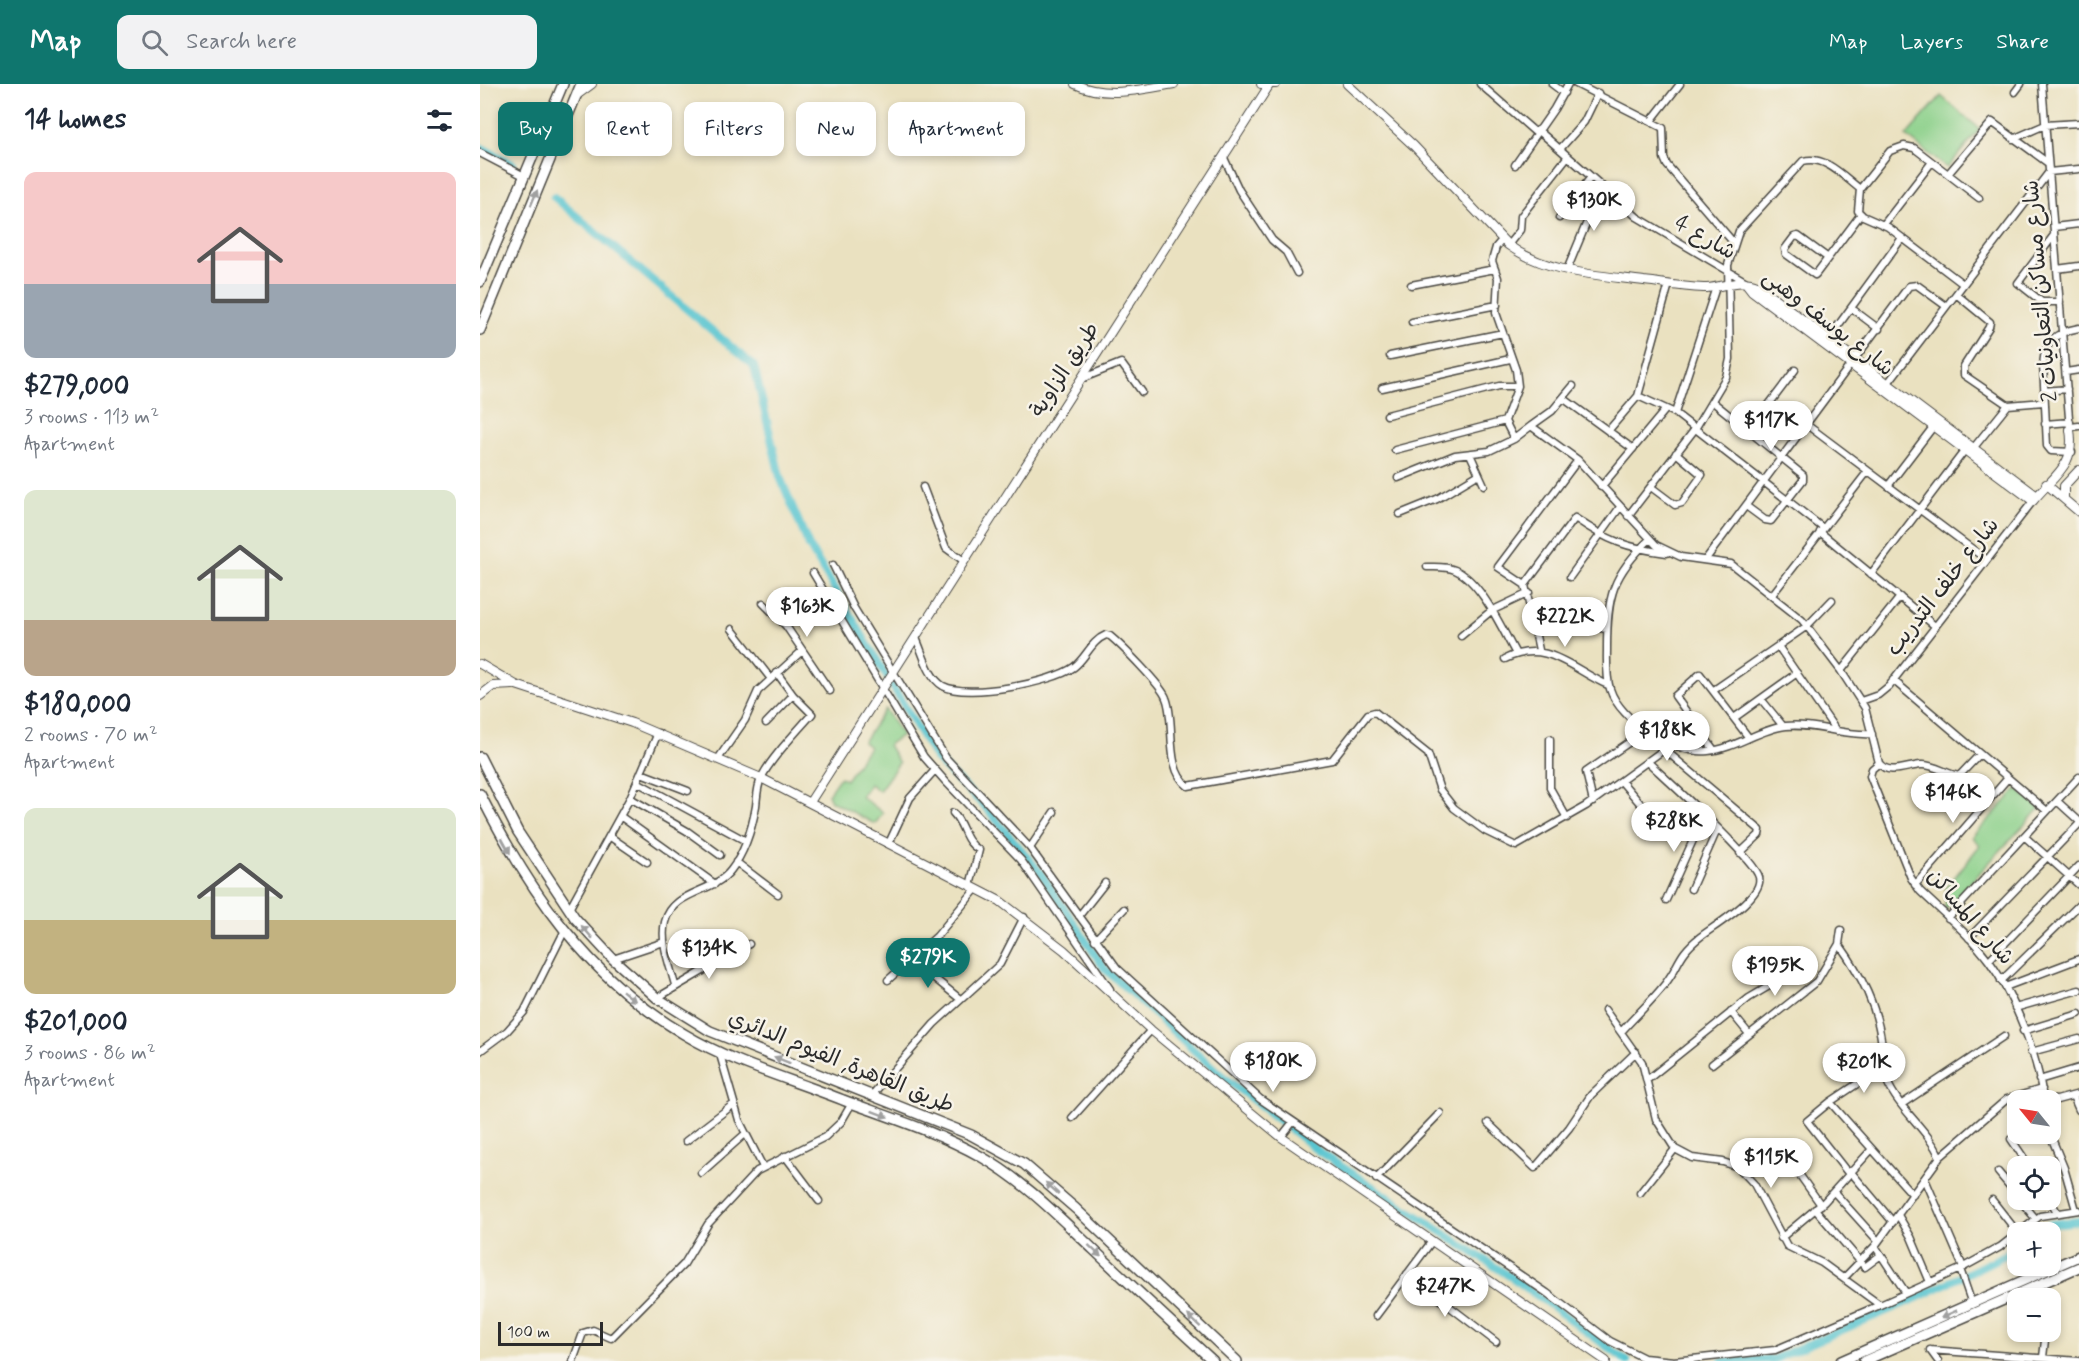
<!DOCTYPE html>
<html lang="en">
<head>
<meta charset="utf-8">
<style>
	:root { --surface:#fff; --page:#f2f2f3; --text:#1f2937; --muted:#747a83; --accent:#0f766e }
	body { margin:0; font-family:Mynerve,"Playpen Sans Arabic",sans-serif; background:var(--page); color:var(--text); height:100vh; display:flex; flex-direction:column; font-size:22px; white-space:nowrap }
	* { box-sizing:border-box; margin:0 }
	p { font-size:20px; color:var(--muted) }
	.icon { flex:none; width:33px; height:33px; fill:none; stroke:currentColor; stroke-width:2; stroke-linecap:round; stroke-linejoin:round }
	.map { position:relative; flex:1; overflow:hidden }
	.drawer { display:flex; flex-direction:column; background:var(--surface); width:480px }
	.drawer>* { flex:none }
	.top-card { position:absolute; left:18px; top:18px; width:570px; height:54px; display:flex; gap:12px }
	.needle { width:39px; rotate:300deg }
	.controls { position:absolute; left:1527px; top:1006px; display:grid; gap:12px }
	.controls a { display:grid; place-items:center; width:54px; height:54px; border-radius:12px; background:var(--surface); box-shadow:0 3px 9px #0003; font-size:30px }
	.scale { position:absolute; left:18px; bottom:15px; width:105px; box-sizing:border-box; padding-left:6px; border:3px solid #2b2b2b; border-top:0; font-size:16px; line-height:21px; white-space:nowrap; color:#2b2b2b; -webkit-text-stroke:4px #f7f3e8; paint-order:stroke }
	.price { position:absolute; translate:-50% -51px; padding:0 14px; border-radius:21px; background:#fff; color:#222; font-size:20px; line-height:39px; filter:drop-shadow(0 2px 3px #0008) }
	.price::after { content:''; position:absolute; left:50%; top:36px; width:18px; height:14px; margin-left:-9px; background:inherit; clip-path:polygon(0 0,100% 0,50% 100%) }
	.price.on { background:var(--accent); color:#fff }
	ul { padding:0; list-style:none }
	li { display:grid; align-content:center; gap:12px; height:318px; padding:0 24px }
	li span { display:grid; place-items:center; height:186px; border-radius:12px; color:#555 }
	li>.icon { margin-inline-start:auto }
	span .icon { width:108px; height:108px; fill:#fffc; stroke-width:1 }
	li b { font-size:26px }
	h2 { display:flex; justify-content:space-between; align-items:center; height:72px; padding:0 24px; font-size:26px }
	.tag { padding:0 21px; border-radius:12px; background:var(--surface); box-shadow:0 3px 9px #0003; font-size:21px; line-height:54px }
	.tag.on { background:var(--accent); color:#fff }
	header { display:flex; align-items:center; gap:36px; box-sizing:border-box; height:84px; padding:0 30px; background:var(--accent); color:#fff }
	header strong { font-size:28px }
	nav { display:flex; gap:33px; margin-inline-start:auto; font-size:21px }
	.search { width:420px; height:54px; background:var(--page); display:flex; align-items:center; gap:15px; box-sizing:border-box; padding:0 21px; border-radius:12px; color:var(--muted); font-size:22px }
	main { display:flex; flex:1; min-height:0 }
	.map>svg:first-child { display:block }
	.green { fill:#8bd08a; stroke:#5b7e5a; stroke-width:1.5 }
	.lines { fill:none; stroke-linecap:round; stroke-linejoin:round }
	.canal { stroke:#58c5d0; stroke-width:8 }
	.minor-casing { stroke:#484641; stroke-width:9 }
	.tertiary-casing { stroke:#484641; stroke-width:10 }
	.primary-casing { stroke:#484641; stroke-width:12 }
	.trunk-casing { stroke:#484641; stroke-width:12 }
	.minor { stroke:#fff; stroke-width:6 }
	.tertiary { stroke:#fff; stroke-width:8 }
	.primary { stroke:#fff; stroke-width:9 }
	.trunk { stroke:#fff; stroke-width:9 }
	.oneway { fill:#a0a0a0 }
	.labels { text-anchor:middle; dominant-baseline:central; stroke-width:5; stroke-linejoin:round; paint-order:stroke }
	.street-label { font-size:22px; fill:#2b2b2b; stroke:#f7f3e8 }
</style>
</head>
<body>
<header>
<strong>Map</strong>
<div class="search"><svg class="icon" aria-label="search" viewBox="0 0 24 24"><circle cx="10" cy="10" r="6"/><path d="M15 15l6 6"/></svg>Search here</div>
<nav><a>Map</a><a>Layers</a><a>Share</a></nav>
</header>
<main>
<section class="drawer">
<h2>14 homes<svg class="icon" aria-label="filters" viewBox="0 0 24 24"><path d="M4 7h16M4 17h16"/><circle cx="9" cy="7" r="2"/><circle cx="15" cy="17" r="2"/></svg></h2>
<ul>
<li><span style="background:linear-gradient(#f6c9c9 60%,#9aa5b1 0)"><svg class="icon" aria-label="home" viewBox="0 0 24 24"><path d="M3 11l9-7 9 7M6 9v11h12V9"/></svg></span><div><b>$279,000</b><p>3 rooms · 113 m²</p><p>Apartment</p></div></li>
<li><span style="background:linear-gradient(#dfe7d0 70%,#b9a48a 0)"><svg class="icon" aria-label="home" viewBox="0 0 24 24"><path d="M3 11l9-7 9 7M6 9v11h12V9"/></svg></span><div><b>$180,000</b><p>2 rooms · 70 m²</p><p>Apartment</p></div></li>
<li><span style="background:linear-gradient(#dfe7d0 60%,#c2b280 0)"><svg class="icon" aria-label="home" viewBox="0 0 24 24"><path d="M3 11l9-7 9 7M6 9v11h12V9"/></svg></span><div><b>$201,000</b><p>3 rooms · 86 m²</p><p>Apartment</p></div></li>
</ul>
</section>
<div class="map">
<svg width="1599" height="1277" viewBox="0 0 1599 1277">
	<rect width="100%" height="100%" fill="#f7f3e8"/>
	<filter id="ink" filterUnits="userSpaceOnUse"><feTurbulence type="fractalNoise" baseFrequency=".0167" numOctaves="2"/><feDisplacementMap in="SourceGraphic" scale="12" xChannelSelector="R" yChannelSelector="G"/><feConvolveMatrix kernelMatrix="1 2 1 2 8 2 1 2 1" color-interpolation-filters="sRGB"/></filter>
	<filter id="wash" filterUnits="userSpaceOnUse"><feTurbulence type="fractalNoise" baseFrequency=".008" numOctaves="4" result="noise"/><feDisplacementMap in="SourceGraphic" scale="24" xChannelSelector="R" yChannelSelector="G"/><feGaussianBlur stdDeviation="1.35" result="paint"/><feColorMatrix in="noise" values="0 0 0 0 0 0 0 0 0 0 0 0 0 0 0 0 0 1.4 0 .05"/><feComposite in="paint" operator="in"/></filter>
	<g filter="url(#wash)">
		<rect width="100%" height="100%" fill="#eae1c0"/>
		<!-- green -->
		<path class="green" d="M1461 12 1500 45 1467 84 1426 52Z
			M405 625 422 651 408 661 419 679 399 707 390 700 381 712 403 729 395 740 351 717 348 710 360 693 366 696 389 663 383 658Z
			M1537 705 1560 724 1465 826 1466 804 1500 761 1492 753Z"/>
		<g class="lines">
			<!-- canal -->
			<path class="canal" d="M0 63 33 80
				M74 113 274 282 300 393 329 462 456 675 507 725 560 788 624 884 741 991 841 1069 1037 1197 1147 1277
				M1553 1149 1571 1140 1599 1137
				M1242 1277 1294 1275 1439 1213 1525 1171 1538 1161"/>
		</g>
	</g>
	<g filter="url(#ink)">
		<g class="lines">
			<!-- minor casing -->
			<g class="minor-casing">
				<path id="minor" d="M1000 0 1056 49
					M1072 0 1084 9
					M1096 0 1183 44 1184 74 1187 81 1253 158
					M1562 0 1590 346
					M1535 8 1541 0
					M1171 37 1200 0
					M1058 46 1157 133 1265 197
					M1533 55 1565 41 1599 39
					M1080 65 1104 38 1118 9
					M0 69 44 92
					M744 74 759 106 792 156 806 168 817 189
					M1035 81 1074 25 1088 0
					M1468 90 1512 38 1568 79
					M1079 134 1111 93
					M1404 140 1452 78
					M1574 143 1599 140
					M1574 151 1538 199 1562 218H1580
					M1022 156 1016 163 1012 177 1018 194 1016 229 1036 286 1038 302 1025 337 1034 355 1051 342 1098 376 1176 461 1201 473 1251 480 1322 536 1361 587 1385 624 1399 679C1408 692 1427 682 1441 681 1454 680 1466 690 1479 692L1500 670
					M1028 161 1040 146 1041 132 1088 72
					M1348 174 1318 152 1314 153 1305 165 1306 170 1335 191 1336 190 1381 130
					M1577 185 1599 182
					M1087 186 1122 102
					M1483 200 1408 143 1383 132 1378 127 1380 105 1410 67 1424 62 1434 64 1499 114
					M931 201 1015 185
					M1476 210 1510 238 1509 243 1484 282V291L1528 321
					M1371 224 1399 245
					M932 238 1017 221
					M1349 254 1422 154
					M910 272 1023 249
					M1586 288 1599 286
					M601 295 641 279 662 308
					M1408 299 1569 88 1599 85
					M902 304 1030 275
					M1564 307 1587 305
					M1158 312 1195 329 1343 444
					M1083 314 1153 365
					M1233 318 1323 391V396L1291 437 1285 436 1266 422
					M1195 329 1236 203
					M907 331 1019 302H1038
					M1565 340 1590 338
					M1327 341 1507 476
					M1051 342 1072 327 1093 302
					M1590 343 1599 342
					M1128 347 1158 312 1189 200
					M1269 347 1315 286
					M915 366 1025 337
					M1491 367 1528 321 1564 318
					M1592 368 1571 367 1567 362 1563 280C1565 256 1577 248 1599 244
					M990 370 1004 401
					M918 394 975 371 1009 367 1034 355
					M1408 402 1453 343
					M443 403 466 464 484 477
					M1121 403 1186 325
					M1171 403 1195 421 1202 419 1222 391 1196 369
					M920 430 957 415 999 390
					M1148 432 1215 345 1246 293 1250 275 1248 181 1259 147 1323 77C1345 71 1363 92 1380 105
					M1340 448 1455 542
					M1170 455C1132 491 1127 512 1127 564 1127 577 1126 592 1130 605 1140 637 1195 671 1228 667 1255 665 1279 645 1306 642 1335 639 1363 652 1392 650
					M1226 475 1429 202 1437 201 1466 222
					M353 481 374 524 466 674 550 764 637 884 780 1015 1067 1209 1130 1257 1164 1274 1194 1277 1295 1266 1400 1221
					M947 483C956 483 966 482 975 486 1001 497 1022 545 1036 570
					M333 489 444 673 466 698 541 776 630 905
					M1391 490 1485 366
					M1090 493 1140 423
					M1045 501 1018 483 1098 376
					M1292 511 1388 387
					M283 519 306 542 350 607
					M1054 535 1127 545
					M252 545 291 595
					M981 552 1011 527 1049 509
					M436 554C443 569 448 593 463 602 487 615 572 599 594 583 606 574 611 557 626 551L630 552C641 561 682 602 686 614 696 637 684 685 708 702L852 676 888 630 895 628 948 670 960 706 974 724 1005 747 1036 762 1106 722 1193 659
					M1298 562 1357 648
					M1059 566 1045 501 1095 434C1128 457 1147 464 1187 469
					M1025 575C1067 554 1091 585 1128 601
					M1361 587 1420 513
					M1413 596 1567 727
					M1234 606 1327 542 1352 516
					M1281 615 1303 642
					M1381 617 1398 611 1409 602 1553 417
					M1254 634 1317 589
					M286 639 313 611
					M1070 655V704L1087 734
					M1185 666 1280 746 1279 751 1260 769
					M1234 666 1195 612 1220 590 1269 654
					M238 675 265 636 278 607 322 567
					M1399 679 1392 685 1390 692 1431 794 1440 807C1463 829 1490 851 1509 877 1534 911 1558 972 1563 1015
					M161 689 208 707
					M1141 697 1182 745
					M157 698 266 757
					M150 714 207 747 240 771
					M1577 717 1599 737
					M1113 718 1106 688 1167 646
					M473 729C485 741 483 757 499 766L490 802
					M140 732 235 800
					M129 752 167 778
					M1544 752 1599 801
					M409 759 430 714 455 686
					M550 764 574 728
					M256 778 298 810
					M1435 801 1528 694
					M1211 805 1237 746
					M1186 816 1224 732
					M89 825 150 714 178 649
					M599 832 625 799
					M1468 834 1599 693
					M1489 854 1599 740
					M615 856 644 825
					M1359 860C1382 892 1397 922 1402 961 1404 973 1403 986 1407 997 1419 1026 1447 1044 1460 1073L1395 1162 1364 1194
					M133 875 184 858
					M432 876 480 915
					M1509 876 1599 782
					M408 896 457 852 496 805
					M1521 897 1599 821
					M195 901C190 882 180 858 185 838 193 806 233 810 251 786 265 768 272 745 276 722 277 714 277 703 281 695 288 677 319 645 332 630L313 611 297 589
					M1525 903 1599 875
					M177 914 269 860
					M1535 924 1599 906
					M1125 926 1162 978 1176 1035 1195 1065 1212 1074 1243 1078 1258 1083 1274 1100 1307 1162 1342 1179 1400 1221 1480 1185 1492 1220
					M1251 928 1269 950
					M1543 947 1599 930
					M1141 948C1155 932 1172 917 1185 900 1200 881 1197 871 1220 853 1234 842 1284 813 1279 793 1274 774 1186 695 1167 677
					M0 967 27 947 44 928 84 848
					M239 967 259 1036 283 1083
					M1551 968 1599 955
					M1232 980 1337 897 1359 860 1361 846
					M1167 996 1269 914 1291 901
					M1559 996 1599 984
					M392 1011 454 940 520 880 544 833
					M1593 1012 1599 1026
					M1563 1015 1577 1016 1599 1010
					M1350 1018 1433 1111
					M1422 1020 1524 952
					M592 1034 671 946
					M1008 1039 1055 1084 1089 1044 1111 1011 1156 968
					M1570 1050 1584 1084 1596 1126
					M801 1053 813 1038
					M1531 1055 1550 1083
					M206 1057 254 1020
					M1304 1069 1341 1121
					M305 1072 339 1117
					M1460 1073 1527 1015 1562 1005
					M1370 1087 1413 1138
					M1518 1088 1538 1112
					M221 1089 265 1050
					M1368 1089 1327 1037 1350 1018 1404 982
					M896 1095 960 1029
					M1445 1095 1483 1183
					M1354 1108 1398 1157
					M1160 1109 1195 1065
					M1512 1116 1538 1149
					M1540 1116 1555 1134
					M1570 1116 1577 1128
					M1335 1125 1385 1183 1401 1171
					M1418 1131 1431 1153 1450 1198
					M1538 1149 1560 1132 1599 1126
					M1301 1154 1344 1118 1392 1065
					M1395 1162 1426 1209
					M1480 1185 1520 1163 1538 1149
					M927 1190 1016 1258
					M896 1232 952 1157
					M1450 1266 1599 1277
					M1450 1266 1458 1277
					M1563 1273 1566 1248
					M93 1277 103 1249 113 1246 131 1254 204 1180 228 1140 277 1087 345 1053 361 1038 372 1019"/>
			</g>
			<!-- tertiary casing -->
			<g class="tertiary-casing">
				<path id="tertiary" d="M595 0C626 15 662 5 694 0
					M781 0H796
					M867 0 934 62 1028 161C1066 189 1118 191 1164 197 1184 199 1206 204 1227 204 1244 203 1261 194 1277 201L1557 412
					M97 11 112 0
					M1265 198 1272 207 1553 417C1574 391 1596 382 1590 346
					M1566 400 1599 428
					M1584 415V402L1599 386
					M0 580 36 601 152 639 281 694 520 817 584 866 671 946 801 1053 1126 1277
					M0 612 13 602 33 601
					M330 718 790 0"/>
			</g>
			<!-- primary casing -->
			<g class="primary-casing">
				<path id="primary" d="M1361 1277 1599 1172
					M1384 1277 1599 1183"/>
			</g>
			<!-- trunk casing -->
			<g class="trunk-casing">
				<path id="trunk" d="M0 198 83 0
					M0 246 101 0
					M0 673 38 748 95 834 133 875 177 914 230 947 491 1051 544 1080 596 1125 757 1277
					M0 710C49 807 108 894 204 950 252 979 310 995 363 1016 409 1033 457 1048 500 1072 543 1096 578 1132 614 1166 653 1203 693 1240 733 1277"/>
			</g>
			<!-- minor -->
			<use href="#minor" class="minor"/>
			<!-- tertiary -->
			<use href="#tertiary" class="tertiary"/>
			<!-- primary -->
			<use href="#primary" class="primary"/>
			<!-- trunk -->
			<use href="#trunk" class="trunk"/>
		</g>
		<!-- one-way arrows -->
		<defs><path id="oneway-solid" d="M-6-.8H1V-3.2L6.5 0L1 3.2V.8H-6Z" transform="scale(1.5)"/></defs>
		<g class="oneway">
			<use href="#oneway-solid" transform="translate(54 114) rotate(-67)"/>
			<use href="#oneway-solid" transform="translate(26 762) rotate(61)"/>
			<use href="#oneway-solid" transform="translate(107 848) rotate(-131)"/>
			<use href="#oneway-solid" transform="translate(149 912) rotate(39)"/>
			<use href="#oneway-solid" transform="translate(302 976) rotate(-158)"/>
			<use href="#oneway-solid" transform="translate(400 1030) rotate(21)"/>
			<use href="#oneway-solid" transform="translate(572 1104) rotate(-138)"/>
			<use href="#oneway-solid" transform="translate(615 1167) rotate(43)"/>
			<use href="#oneway-solid" transform="translate(1469 1230) rotate(156)"/>
			<use href="#oneway-solid" transform="translate(714 1237) rotate(-137)"/>
		</g>
	</g>
	<g class="labels">
		<!-- street labels -->
		<g class="street-label">
			<text transform="translate(1225 154) rotate(30)">شارع 4</text>
			<text transform="translate(1561 207) rotate(-95)">شارع مساكن التعاونيات 2</text>
			<text transform="translate(1348 239) rotate(38)">شارع يوسف وهبى</text>
			<text transform="translate(585 286) rotate(-57)">طريق الزاوية</text>
			<text transform="translate(1463 503) rotate(-52)">شارع خلف التدريب</text>
			<text transform="translate(1490 833) rotate(49)">شارع المساكن</text>
			<text transform="translate(361 978) rotate(22)">طريق القاهرة, الفيوم الدائري</text>
		</g>
	</g>
</svg>
<div class="controls">
<a><svg class="needle" viewBox="-14 -14 28 28"><path d="M0-13l5 13h-10z" fill="#e53935"/><path d="M0 13l5-13h-10z" fill="#747a83"/></svg></a>
<a><svg class="icon" aria-label="locate" viewBox="0 0 24 24"><circle cx="12" cy="12" r="6"/><path d="M12 2v4M12 18v4M2 12h4M18 12h4"/></svg></a>
<a>+</a>
<a>−</a>
</div>
<div class="scale">100 m</div>
<b class="price" style="left:1114px;top:148px">$130K</b>
<b class="price" style="left:1291px;top:368px">$117K</b>
<b class="price" style="left:327px;top:554px">$163K</b>
<b class="price" style="left:1085px;top:564px">$222K</b>
<b class="price" style="left:1187px;top:678px">$188K</b>
<b class="price" style="left:1473px;top:740px">$146K</b>
<b class="price" style="left:1194px;top:769px">$288K</b>
<b class="price" style="left:229px;top:896px">$134K</b>
<b class="price on" style="left:448px;top:905px">$279K</b>
<b class="price" style="left:1295px;top:913px">$195K</b>
<b class="price" style="left:793px;top:1009px">$180K</b>
<b class="price" style="left:1384px;top:1010px">$201K</b>
<b class="price" style="left:1291px;top:1105px">$115K</b>
<b class="price" style="left:965px;top:1234px">$247K</b>
<div class="top-card">
<a class="tag on">Buy</a>
<a class="tag">Rent</a>
<a class="tag">Filters</a>
<a class="tag">New</a>
<a class="tag">Apartment</a>
</div>
</div>
</main>
</body>
</html>
